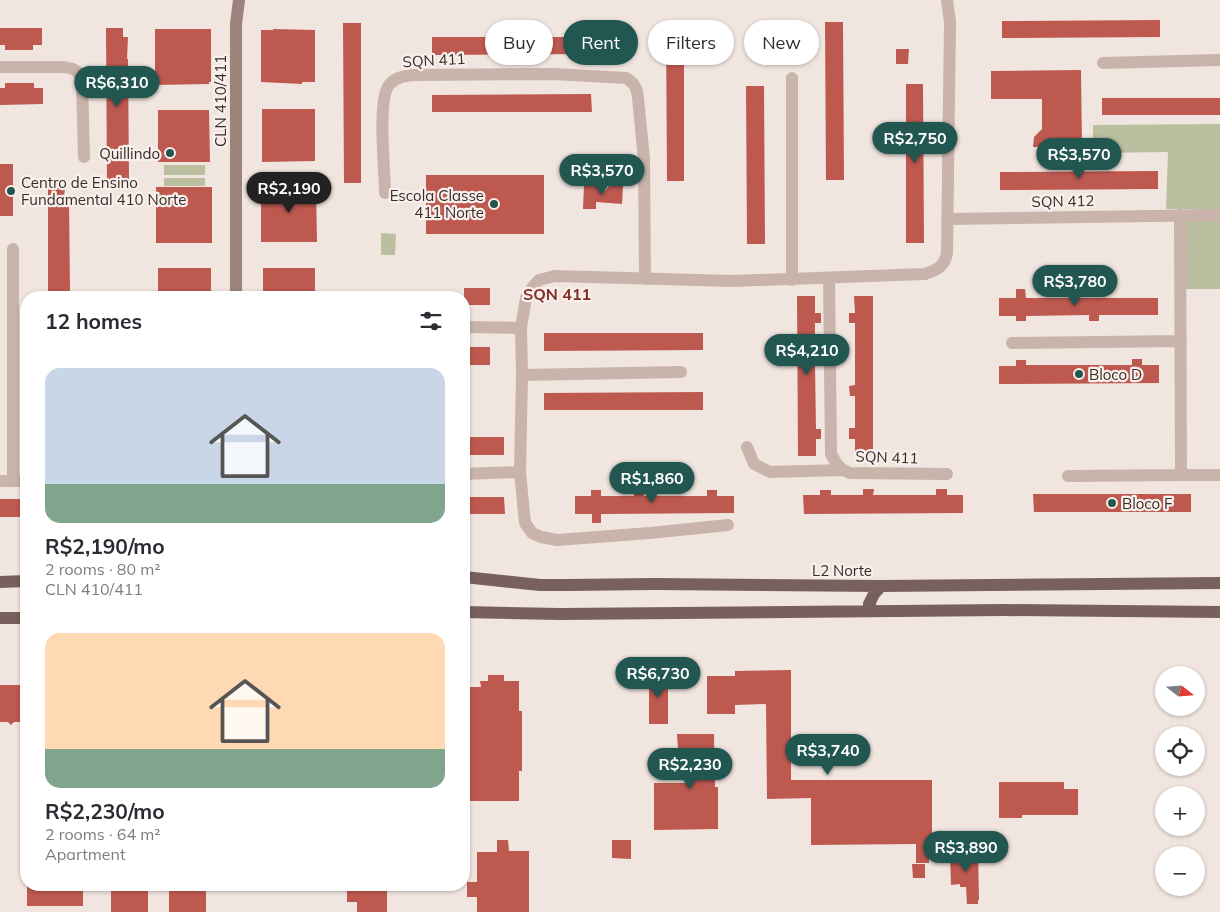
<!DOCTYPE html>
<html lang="en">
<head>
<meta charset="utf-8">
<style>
	:root { --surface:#fff; --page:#f2f2f3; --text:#2b2b33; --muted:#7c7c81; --accent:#225651 }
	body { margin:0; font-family:Mulish,sans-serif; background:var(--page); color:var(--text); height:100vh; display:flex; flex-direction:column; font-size:19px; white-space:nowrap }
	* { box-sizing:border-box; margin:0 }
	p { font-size:16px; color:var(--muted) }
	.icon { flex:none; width:28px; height:28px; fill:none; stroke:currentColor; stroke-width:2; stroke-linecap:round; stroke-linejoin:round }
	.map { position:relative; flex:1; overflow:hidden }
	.panel { position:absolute; left:20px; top:291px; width:450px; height:600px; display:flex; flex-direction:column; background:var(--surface); border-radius:20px; box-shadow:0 1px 4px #0004 }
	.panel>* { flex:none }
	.guide { position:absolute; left:485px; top:20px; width:475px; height:45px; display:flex; gap:10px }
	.needle { width:32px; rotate:107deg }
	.fabs { position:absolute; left:1155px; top:666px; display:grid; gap:10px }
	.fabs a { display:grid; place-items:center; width:50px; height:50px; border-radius:50%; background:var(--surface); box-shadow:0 1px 4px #0004; font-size:25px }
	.price { position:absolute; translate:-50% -42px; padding:0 11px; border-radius:18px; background:var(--accent); color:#fff; font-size:16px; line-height:32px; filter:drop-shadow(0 1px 2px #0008) }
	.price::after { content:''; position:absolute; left:50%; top:30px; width:15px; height:11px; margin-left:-8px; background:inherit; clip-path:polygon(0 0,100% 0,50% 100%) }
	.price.on { background:#222; color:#fff }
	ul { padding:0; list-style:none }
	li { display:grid; align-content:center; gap:10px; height:265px; padding:0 25px }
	li span { display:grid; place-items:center; height:155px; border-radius:15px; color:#555 }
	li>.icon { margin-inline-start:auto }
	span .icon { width:90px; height:90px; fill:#fffc; stroke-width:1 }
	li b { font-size:21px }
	h2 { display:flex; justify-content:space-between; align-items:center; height:60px; padding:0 25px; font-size:21px }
	.chip { padding:0 18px; border-radius:22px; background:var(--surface); box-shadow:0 1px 4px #0004; font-size:18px; line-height:45px }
	.chip.on { background:var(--accent); color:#fff }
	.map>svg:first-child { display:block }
	.green { fill:#babf9f }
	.building { fill:#be5950 }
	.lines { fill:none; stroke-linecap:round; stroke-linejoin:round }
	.street { stroke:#c9b4ab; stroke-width:12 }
	.secondary { stroke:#9c837c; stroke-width:12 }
	.primary { stroke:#78615c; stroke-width:12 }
	.poi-dot { fill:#225651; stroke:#f9f0eb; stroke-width:2 }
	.labels { text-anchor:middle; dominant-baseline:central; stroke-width:4.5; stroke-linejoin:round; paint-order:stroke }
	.street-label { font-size:15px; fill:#372c2a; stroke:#f9f0eb }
	.poi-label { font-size:15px; fill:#372c2a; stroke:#f9f0eb; text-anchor:start }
	.neighbourhood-label { font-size:16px; font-weight:bold; fill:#812f28; stroke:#f9f0eb }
</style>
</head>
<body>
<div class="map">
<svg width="1220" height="912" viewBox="0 0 1220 912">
	<rect width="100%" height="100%" fill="#f1e5df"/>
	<!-- green -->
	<path class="green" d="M1220 124V210L1166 209 1168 152 1093 153V125Z
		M164 165H205V175H164Z
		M164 178H205V186H164Z
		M1186 220H1220V289H1186Z
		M381 233 396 234 395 255H381Z"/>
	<!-- building -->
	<path class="building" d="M1160 20V37L1002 38V21Z
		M666 22H684V181H667Z
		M825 22H843L844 180H826Z
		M343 23H361V183H344Z
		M0 28H42V45H33V50H5V45H0Z
		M106 28H123V37H128L127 59H128L129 179H124V188H107Z
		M155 29H211V82H209V84L155 85Z
		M273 29 315 30V82H302V84L261 82V30H273Z
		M432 37H591V54L432 55Z
		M896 49H909L908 64H896Z
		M1081 70 1082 146 1033 147 1034 137 1042 129V99H991V71Z
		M5 83H34V88H43V104L0 105V88H5Z
		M906 84H923L924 243H906Z
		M746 86H764L765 244H747Z
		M591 94 592 112H432V95Z
		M1102 98H1220V115H1102Z
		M262 109H315V161L262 162Z
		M158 110H209L210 162H158Z
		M0 164H13V216H0Z
		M1158 171V189L1000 190V172Z
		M426 175H544V234H426Z
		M584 185H599L605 191 609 186H623L622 204 596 202V209H583Z
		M316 186 317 242H261V189H263V187Z
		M156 187H212V243H156Z
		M48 188H65L64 196H69L70 293H65V298H48Z
		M158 268H211V298H158Z
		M263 268H315V298H263Z
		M464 288H490V305H464Z
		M1016 289H1025L1026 298H1158V315H1099V321H1089V315L1026 316V321H1016V316H999V298H1016Z
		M797 296H815V313H821V323H815V356H821V366H815L816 429H821V439H816V456H798Z
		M854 296H873V455H855V439H849V428H855V396H850L849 386 855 385V323H849V313H855Z
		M544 333H703V350L544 351Z
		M464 347H490V365H464Z
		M1132 359H1142V365H1159V383L999 384V366H1016V360H1026V365H1132Z
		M703 392V410H544V393Z
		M464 437H504V455H464Z
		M863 489H874L873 495H936V489H947V495H963V513L804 514 803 495H820V490H831V495H863Z
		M591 490H601V496H634V490H644V496H707V490H717V496H734V513L601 514V523H592V514H575V496H591Z
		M1033 494H1191V512H1034Z
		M464 497H504L505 514H464Z
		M0 499H26V517H0Z
		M791 670V780H932V844H929V863H916V844L811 845V798L767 799 766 704 735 705V714H707V676H735V671Z
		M649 674H668V724H649Z
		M488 675H504V681H519V711H522V771H519V801H464V771H468V742L467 719H464V687H481L480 681H488Z
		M0 685H26V722H14L11 725 8 722H0Z
		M677 734H714L715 787H718V829L654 830V783H688V749H678Z
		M999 782H1064V789H1078V815H1022V818H999Z
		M497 840H508L509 851H529V912H477V897H467V882H477V852H497Z
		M612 840H631V859L612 858Z
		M959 850H978L979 900H978V904H967L966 887H960V884L951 885 950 854H959Z
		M912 864H925V878H913Z
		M27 885H83V906H27Z
		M111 885H148V912H111Z
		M169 885H206V912H169Z
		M347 885H387V912H357V902H347Z"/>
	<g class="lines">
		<!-- street -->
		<path class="street" d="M1103 63 1220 60
			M0 67H64L73 69 79 73 82 82 84 157
			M385 193C385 171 377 101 389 85 395 77 405 76 414 75L554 74 626 78C635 83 637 89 638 98L644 159 645 279
			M1180 215 1181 475H1220
			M947 219 1220 215
			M829 278 831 454 836 463 843 470 850 473 947 474
			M792 280V78
			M464 327 521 328
			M1012 343 1181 341
			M522 375 681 372
			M747 447 754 464 770 472 843 470
			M464 474 520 472
			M1068 476 1181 475
			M0 481H26
			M13 481V249
			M728 525 650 533 557 540 541 537 532 533 525 523 520 472 522 375 521 328 526 298 532 288 539 280 555 276 732 281 925 274C937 270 945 266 947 253L950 22 947 0"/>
		<!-- secondary -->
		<path class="secondary" d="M236 298V24L239 0"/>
		<!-- primary -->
		<path class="primary" d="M464 577 540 585H567L655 584 881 586 1220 583
			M0 582 26 581
			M872 610 869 604 874 594 881 586
			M464 612 560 614 1003 610 1220 612
			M0 618H26"/>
	</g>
	<!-- markers -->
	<g class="poi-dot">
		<circle cx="170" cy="153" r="5"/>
		<circle cx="11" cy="191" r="5"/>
		<circle cx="494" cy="204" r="5"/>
		<circle cx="1079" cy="374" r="5"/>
		<circle cx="1112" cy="503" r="5"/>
	</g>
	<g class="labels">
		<!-- street labels -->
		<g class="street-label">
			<text transform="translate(434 60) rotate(-3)">SQN 411</text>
			<text transform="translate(220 101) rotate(-90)">CLN 410/411</text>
			<text transform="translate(1063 201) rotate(-1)">SQN 412</text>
			<text transform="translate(887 457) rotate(2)">SQN 411</text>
			<text x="842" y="570">L2 Norte</text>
		</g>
		<!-- poi labels -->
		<g class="poi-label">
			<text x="160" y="153" text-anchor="end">Quillindo</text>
			<text x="21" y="182">Centro de Ensino<tspan x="21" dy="17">Fundamental 410 Norte</tspan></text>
			<text x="484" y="195" text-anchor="end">Escola Classe<tspan x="484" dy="17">411 Norte</tspan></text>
			<text x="1089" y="374">Bloco D</text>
			<text x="1122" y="503">Bloco F</text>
		</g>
		<!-- neighbourhood labels -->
		<g class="neighbourhood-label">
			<text x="557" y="294">SQN 411</text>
		</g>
	</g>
</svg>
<div class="fabs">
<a><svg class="needle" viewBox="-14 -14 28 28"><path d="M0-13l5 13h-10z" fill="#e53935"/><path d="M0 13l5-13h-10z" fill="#7c7c81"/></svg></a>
<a><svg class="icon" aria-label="locate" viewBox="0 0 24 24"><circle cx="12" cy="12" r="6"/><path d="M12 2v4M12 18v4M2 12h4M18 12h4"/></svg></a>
<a>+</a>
<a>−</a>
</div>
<b class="price" style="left:117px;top:108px">R$6,310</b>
<b class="price" style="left:915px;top:164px">R$2,750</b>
<b class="price" style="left:1079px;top:180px">R$3,570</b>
<b class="price" style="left:602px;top:196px">R$3,570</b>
<b class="price on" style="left:289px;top:214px">R$2,190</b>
<b class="price" style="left:1075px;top:307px">R$3,780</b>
<b class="price" style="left:807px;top:376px">R$4,210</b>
<b class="price" style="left:652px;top:504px">R$1,860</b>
<b class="price" style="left:658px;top:699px">R$6,730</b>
<b class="price" style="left:828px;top:776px">R$3,740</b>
<b class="price" style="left:690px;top:790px">R$2,230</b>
<b class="price" style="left:966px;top:873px">R$3,890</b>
<div class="guide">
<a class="chip">Buy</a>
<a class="chip on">Rent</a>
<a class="chip">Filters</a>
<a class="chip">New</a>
</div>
<section class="panel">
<h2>12 homes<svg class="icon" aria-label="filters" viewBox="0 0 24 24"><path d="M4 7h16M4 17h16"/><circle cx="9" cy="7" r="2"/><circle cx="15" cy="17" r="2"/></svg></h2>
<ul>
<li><span style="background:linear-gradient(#c9d6e8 75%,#7fa58c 0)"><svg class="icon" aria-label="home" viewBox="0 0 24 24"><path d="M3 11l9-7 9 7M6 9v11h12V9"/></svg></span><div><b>R$2,190/mo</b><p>2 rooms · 80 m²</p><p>CLN 410/411</p></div></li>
<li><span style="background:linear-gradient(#ffd9b3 75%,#7fa58c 0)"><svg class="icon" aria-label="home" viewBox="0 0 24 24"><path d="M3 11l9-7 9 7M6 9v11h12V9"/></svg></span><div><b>R$2,230/mo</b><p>2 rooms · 64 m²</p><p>Apartment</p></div></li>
</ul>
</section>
</div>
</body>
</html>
